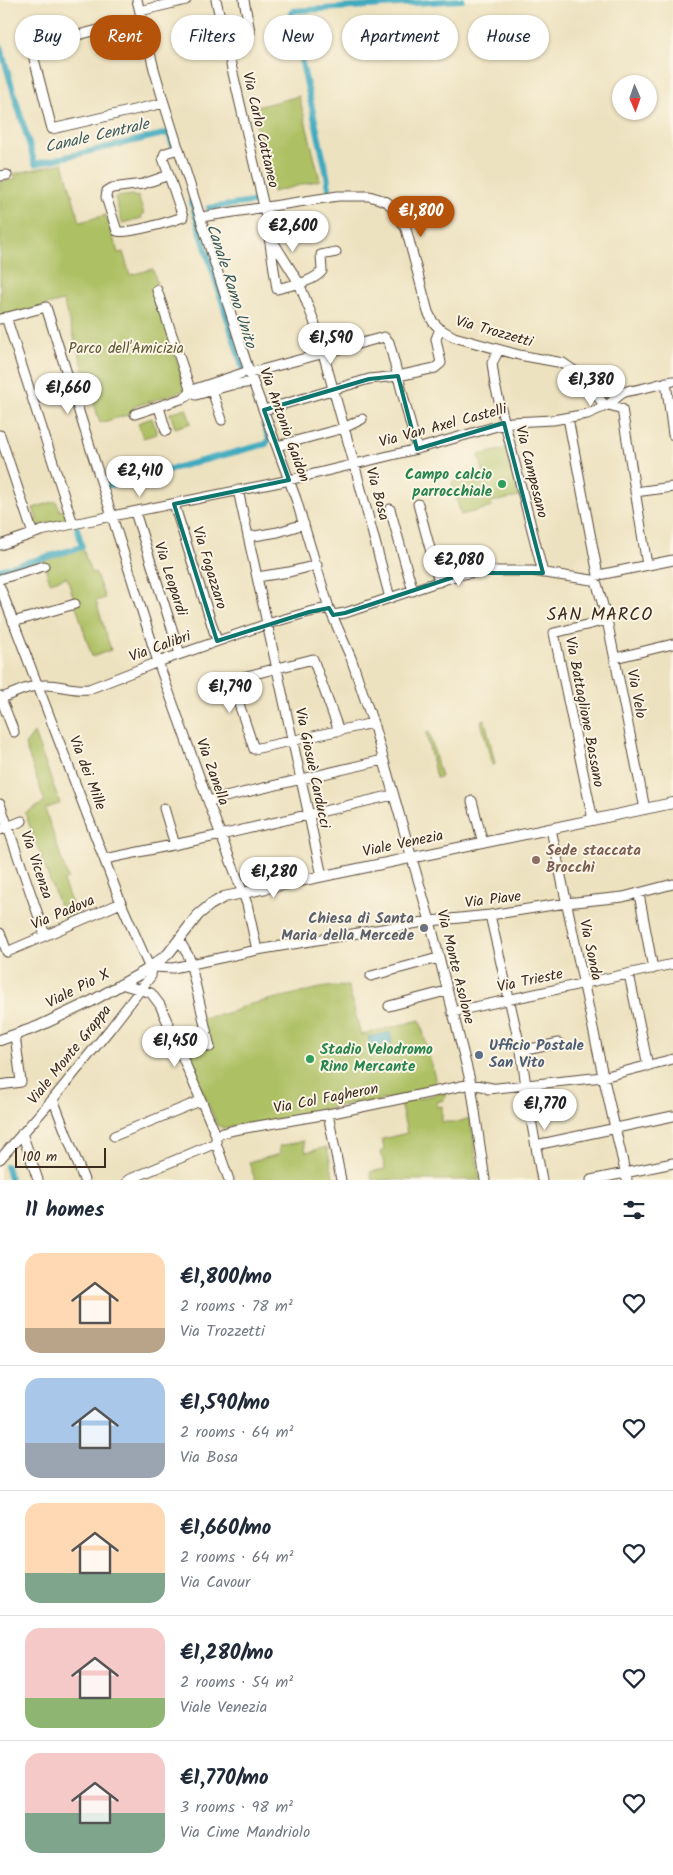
<!DOCTYPE html>
<html lang="en">
<head>
<meta charset="utf-8">
<style>
	:root { --surface:#fff; --page:#f2f2f3; --text:#1f2937; --muted:#747a83; --line:#e0e1e3; --accent:#b45309 }
	body { margin:0; font-family:Kalam,sans-serif; background:var(--page); color:var(--text); height:100vh; display:flex; flex-direction:column; font-size:19px; white-space:nowrap }
	* { box-sizing:border-box; margin:0 }
	p { font-size:16px; color:var(--muted) }
	.icon { flex:none; width:28px; height:28px; fill:none; stroke:currentColor; stroke-width:2; stroke-linecap:round; stroke-linejoin:round }
	.map { position:relative; height:1180px; overflow:hidden }
	.sheet { display:flex; flex-direction:column; background:var(--surface); flex:1 }
	.sheet>* { flex:none }
	.banner { position:absolute; left:15px; top:15px; width:644px; height:45px; display:flex; gap:10px }
	.needle { width:32px; rotate:178deg }
	.fabs { position:absolute; left:612px; top:75px; display:grid; gap:10px }
	.fabs a { display:grid; place-items:center; width:45px; height:45px; border-radius:50%; background:var(--surface); box-shadow:0 1px 4px #0004; font-size:25px }
	.scale { position:absolute; left:15px; bottom:12px; width:91px; box-sizing:border-box; padding-left:5px; border:2px solid #3b2a1e; border-top:0; font-size:14px; line-height:18px; white-space:nowrap; color:#3b2a1e; -webkit-text-stroke:4px #fcf5e5; paint-order:stroke }
	.price { position:absolute; translate:-50% -42px; padding:0 11px; border-radius:18px; background:#fff; color:#222; font-size:16px; line-height:32px; filter:drop-shadow(0 1px 2px #0008) }
	.price::after { content:''; position:absolute; left:50%; top:30px; width:15px; height:11px; margin-left:-8px; background:inherit; clip-path:polygon(0 0,100% 0,50% 100%) }
	.price.active { background:var(--accent); color:#fff }
	ul { padding:0; list-style:none }
	li { display:flex; align-items:center; gap:15px; height:125px; padding:0 25px }
	li+li { border-top:1px solid var(--line) }
	li span { display:grid; place-items:center; flex:none; width:140px; height:100px; border-radius:15px; color:#555 }
	li>.icon { margin-inline-start:auto }
	span .icon { width:60px; height:60px; fill:#fffc; stroke-width:1 }
	li b { font-size:21px }
	h2 { display:flex; justify-content:space-between; align-items:center; height:60px; padding:0 25px; font-size:21px }
	.pill { padding:0 18px; border-radius:22px; background:var(--surface); box-shadow:0 1px 4px #0004; font-size:18px; line-height:45px }
	.pill.active { background:var(--accent); color:#fff }
	.map>svg:first-child { display:block }
	.green { fill:#adc064; stroke:#747541 }
	.water { fill:#40aabf; stroke:#3e6a6e }
	.lines { fill:none; stroke-linecap:round; stroke-linejoin:round }
	.canal { stroke:#40aabf; stroke-width:6 }
	.minor-casing { stroke:#564636; stroke-width:11 }
	.major-casing { stroke:#564636; stroke-width:12 }
	.minor { stroke:#fff; stroke-width:9 }
	.major { stroke:#fff; stroke-width:10 }
	.marked { fill:none; stroke:#0f766e; stroke-width:4; stroke-linejoin:round }
	.leisure-dot { fill:#2e9e5b; stroke:#fcf5e5; stroke-width:2 }
	.education-dot { fill:#8d6e63; stroke:#fcf5e5; stroke-width:2 }
	.worship-dot { fill:#6b7280; stroke:#fcf5e5; stroke-width:2 }
	.service-dot { fill:#5c6f8a; stroke:#fcf5e5; stroke-width:2 }
	.labels { text-anchor:middle; dominant-baseline:central; stroke-width:4; stroke-linejoin:round; paint-order:stroke }
	.street-label { font-size:15px; fill:#3b2a1e; stroke:#fcf5e5 }
	.park-label { font-size:15px; fill:#5d5733; stroke:#fcf5e5 }
	.leisure-label { font-size:15px; font-weight:bold; fill:#27864d; stroke:#fcf5e5; text-anchor:end }
	.education-label { font-size:15px; font-weight:bold; fill:#785e54; stroke:#fcf5e5; text-anchor:start }
	.worship-label { font-size:15px; font-weight:bold; fill:#5b616d; stroke:#fcf5e5; text-anchor:end }
	.service-label { font-size:15px; font-weight:bold; fill:#4e5e75; stroke:#fcf5e5; text-anchor:start }
	.water-label { font-size:16px; font-style:italic; fill:#3d5d5e; stroke:#fcf5e5 }
	.quarter-label { font-size:18px; letter-spacing:1px; fill:#3b2a1e; stroke:#fcf5e5 }
</style>
</head>
<body>
<div class="map">
<svg width="673" height="1180" viewBox="0 0 673 1180">
	<rect width="100%" height="100%" fill="#fcf5e5"/>
	<filter id="ink" filterUnits="userSpaceOnUse"><feTurbulence type="fractalNoise" baseFrequency=".02" numOctaves="2"/><feDisplacementMap in="SourceGraphic" scale="10" xChannelSelector="R" yChannelSelector="G"/><feConvolveMatrix kernelMatrix="1 2 1 2 8 2 1 2 1" color-interpolation-filters="sRGB"/></filter>
	<filter id="wash" filterUnits="userSpaceOnUse"><feTurbulence type="fractalNoise" baseFrequency=".0096" numOctaves="4" result="noise"/><feDisplacementMap in="SourceGraphic" scale="20" xChannelSelector="R" yChannelSelector="G"/><feGaussianBlur stdDeviation="1.12" result="paint"/><feColorMatrix in="noise" values="0 0 0 0 0 0 0 0 0 0 0 0 0 0 0 0 0 1.4 0 .05"/><feComposite in="paint" operator="in"/></filter>
	<g filter="url(#wash)">
		<rect width="100%" height="100%" fill="#ede2c0"/>
		<!-- green -->
		<path class="green" d="M299 96 320 180 273 192 252 108Z
			M63 163 80 222 106 215 118 253 123 252 130 275 153 269 157 284 154 285 186 390 133 407 134 413 100 423 63 301 0 317V182L16 179 14 174Z
			M133 195 134 197 138 196 144 214 141 215 142 218 122 223 115 197Z
			M186 408 191 423 175 428 170 413Z
			M152 418 157 434 143 438 138 423Z
			M508 448 519 497 491 502 492 507 461 515 452 482 484 474 479 455Z
			M56 501 60 511 64 510 66 519 37 526 34 520 37 519 33 508Z
			M83 549 91 573 95 572 105 598 96 601 111 650 92 657 67 577 50 582 43 561Z
			M485 720 495 764 492 765 481 721Z
			M429 732 441 777 436 778 426 733Z
			M34 733 60 803 45 809 68 879 63 881 76 915 64 919 25 813 45 802 25 745Z
			M348 986 361 1035 420 1020 438 1090 361 1104 353 1103 276 1120 223 1128 217 1125 185 1049 194 1045V1040L188 1036 194 1031V1019C207 1017 233 1014 243 1006L325 987Z
			M446 1092 444 1100 437 1102V1107L442 1106V1122H457L470 1118 480 1180H372L370 1172 385 1169 381 1152 384 1150 382 1139 407 1133 400 1103Z
			M304 1141 306 1152 327 1147 334 1180H255L249 1162 280 1154 279 1146Z"/>
		<!-- water -->
		<path class="water" d="M390 1032 392 1043 371 1048 368 1037Z"/>
		<g class="lines">
			<!-- canal -->
			<path class="canal" d="M0 46 35 164 168 133
				M170 138 175 151
				M329 189 327 175 291 13 294 11 307 10 462 0
				M191 201 243 369
				M209 208 260 201
				M106 486 266 444 269 439 264 425
				M0 570 82 547 77 528
				M6 1166 11 1180"/>
		</g>
	</g>
	<g filter="url(#ink)">
		<g class="lines">
			<!-- minor casing -->
			<g class="minor-casing">
				<path id="minor" d="M137 0 154 69 164 103 249 371 296 499 329 608 351 658 373 723 430 921 471 1084 485 1180
					M216 0 265 211 277 289C291 285 312 283 322 271L321 255 336 252
					M140 11 186 0
					M141 19 31 47 52 129 164 103
					M225 39 250 31 244 0
					M206 53 227 45
					M169 175 143 184 112 188 107 191 106 197 117 231C125 235 172 221 183 217L163 158 165 153 179 149
					M0 176 7 175
					M201 217 338 196H369L379 199 387 202 395 210 406 229 428 312 433 322 440 329 454 337 519 355 563 363 576 372 603 403 622 409 647 565
					M269 235 299 283 314 321 354 463 390 598
					M157 290 190 389
					M6 317 73 524
					M0 319 46 307 158 662 208 801 247 904 257 950
					M499 350 492 363 495 385 543 573
					M250 373 384 337 389 342 417 449
					M666 382 673 435
					M591 387C616 400 647 386 673 381
					M195 389 249 371
					M212 391 222 420
					M196 395 231 385 253 382
					M159 407 166 431
					M264 410 369 379 398 376 435 368 441 363 436 339 440 329
					M135 414 184 398 189 394
					M568 418 598 575
					M0 435 33 534
					M277 446 344 428 362 419
					M238 490 322 876
					M635 492 673 487
					M174 504 217 641
					M418 504 439 582
					M390 509 413 591
					M135 512 180 654
					M248 537 278 532 304 524
					M0 545 41 531 73 524 285 481 417 449 511 422 553 420 587 414 608 405 621 394 630 390
					M599 575 673 560
					M257 577 289 572 317 565
					M0 579 44 566
					M597 584 607 620 645 809
					M0 587 121 903 147 962 152 967
					M333 615 345 613 458 575 480 571H532L592 580
					M13 622 75 604
					M615 658 673 644
					M0 696 14 732
					M0 699C14 693 30 685 46 685 61 685 74 691 89 689L158 662 267 624 309 612 329 608
					M339 731 313 659 231 680 254 749 373 723
					M208 801 383 760
					M472 801 483 843
					M0 804 45 935
					M164 808 175 845
					M593 820 554 633 607 620
					M551 829 602 1071 627 1180
					M0 830 22 821
					M105 859 221 835 393 795
					M639 894 653 969
					M490 915 521 1051 530 1114 542 1180
					M0 933 7 952 121 903
					M179 940 189 957 210 1047
					M152 967 173 968 257 950 430 921 490 915 566 903 623 897 673 884
					M629 974 648 1066
					M371 976 438 958
					M121 984 151 993 160 1005 216 1135V1143L229 1180
					M389 1006 446 991
					M452 1012 673 964
					M521 1051 559 1043
					M0 1085 21 1082 15 1035
					M488 1089 603 1077 673 1059
					M53 1099 84 1180
					M328 1114 341 1180
					M22 1133 38 1180
					M216 1135 234 1130 328 1114 471 1084 492 1088
					M114 1136 200 1101
					M536 1145 673 1116
					M0 1159 53 1099 110 1029 151 976 152 967
					M128 1180 216 1143
					M591 1180 673 1163"/>
			</g>
			<!-- major casing -->
			<g class="major-casing">
				<path id="major" d="M0 1040 37 1027 92 1001 145 971 168 954 198 915 210 905 224 897 673 803"/>
			</g>
			<!-- minor -->
			<use href="#minor" class="minor"/>
			<!-- major -->
			<use href="#major" class="major"/>
		</g>
	</g>
	<!-- marked area -->
	<path class="marked" d="M398 376 417 449 504 423 543 573H466L345 613 333 615 329 608 309 612 217 641 174 504 289 480 264 410 369 379Z"/>
	<!-- markers -->
	<g class="leisure-dot">
		<circle cx="502" cy="484" r="5"/>
		<circle cx="310" cy="1059" r="5"/>
	</g>
	<circle class="education-dot" cx="536" cy="860" r="5"/>
	<circle class="worship-dot" cx="424" cy="928" r="5"/>
	<circle class="service-dot" cx="479" cy="1055" r="5"/>
	<g class="labels">
		<!-- street labels -->
		<g class="street-label">
			<text transform="translate(260 130) rotate(77)">Via Carlo Cattaneo</text>
			<text transform="translate(494 332) rotate(16)">Via Trozzetti</text>
			<text transform="translate(284 425) rotate(70)">Via Antonio Gaidon</text>
			<text transform="translate(443 426) rotate(-15)">Via Van Axel Castelli</text>
			<text transform="translate(531 472) rotate(76)">Via Campesano</text>
			<text transform="translate(377 494) rotate(75)">Via Bosa</text>
			<text transform="translate(209 568) rotate(73)">Via Fogazzaro</text>
			<text transform="translate(170 579) rotate(72)">Via Leopardi</text>
			<text transform="translate(160 647) rotate(-20)">Via Calibri</text>
			<text transform="translate(636 694) rotate(79)">Via Velo</text>
			<text transform="translate(584 712) rotate(79)">Via Battaglione Bassano</text>
			<text transform="translate(312 768) rotate(78)">Via Giosuè Carducci</text>
			<text transform="translate(212 772) rotate(70)">Via Zanella</text>
			<text transform="translate(87 773) rotate(69)">Via dei Mille</text>
			<text transform="translate(403 844) rotate(-12)">Viale Venezia</text>
			<text transform="translate(36 865) rotate(71)">Via Vicenza</text>
			<text transform="translate(493 900) rotate(-7)">Via Piave</text>
			<text transform="translate(63 913) rotate(-23)">Via Padova</text>
			<text transform="translate(590 950) rotate(78)">Via Sonda</text>
			<text transform="translate(455 967) rotate(76)">Via Monte Asolone</text>
			<text transform="translate(530 981) rotate(-12)">Via Trieste</text>
			<text transform="translate(78 989) rotate(-27)">Viale Pio X</text>
			<text transform="translate(70 1055) rotate(-51)">Viale Monte Grappa</text>
			<text transform="translate(326 1099) rotate(-11)">Via Col Fagheron</text>
		</g>
		<!-- park labels -->
		<g class="park-label">
			<text x="126" y="349">Parco dell'Amicizia</text>
		</g>
		<!-- leisure labels -->
		<g class="leisure-label">
			<text x="492" y="475">Campo calcio<tspan x="492" dy="17">parrocchiale</tspan></text>
			<text x="320" y="1050" text-anchor="start">Stadio Velodromo<tspan x="320" dy="17">Rino Mercante</tspan></text>
		</g>
		<!-- education labels -->
		<g class="education-label">
			<text x="546" y="851">Sede staccata<tspan x="546" dy="17">Brocchi</tspan></text>
		</g>
		<!-- worship labels -->
		<g class="worship-label">
			<text x="414" y="919">Chiesa di Santa<tspan x="414" dy="17">Maria della Mercede</tspan></text>
		</g>
		<!-- service labels -->
		<g class="service-label">
			<text x="489" y="1046">Ufficio Postale<tspan x="489" dy="17">San Vito</tspan></text>
		</g>
		<!-- water labels -->
		<g class="water-label">
			<text transform="translate(97 136) rotate(-13)">Canale Centrale</text>
			<text transform="translate(231 286) rotate(72)">Canale Ramo Unito</text>
		</g>
		<!-- quarter labels -->
		<g class="quarter-label">
			<text x="600" y="615">SAN MARCO</text>
		</g>
	</g>
</svg>
<div class="fabs">
<a><svg class="needle" viewBox="-14 -14 28 28"><path d="M0-13l5 13h-10z" fill="#e53935"/><path d="M0 13l5-13h-10z" fill="#747a83"/></svg></a>
</div>
<div class="scale">100 m</div>
<b class="price active" style="left:421px;top:238px">€1,800</b>
<b class="price" style="left:293px;top:253px">€2,600</b>
<b class="price" style="left:331px;top:365px">€1,590</b>
<b class="price" style="left:591px;top:407px">€1,380</b>
<b class="price" style="left:68px;top:415px">€1,660</b>
<b class="price" style="left:140px;top:498px">€2,410</b>
<b class="price" style="left:459px;top:587px">€2,080</b>
<b class="price" style="left:230px;top:714px">€1,790</b>
<b class="price" style="left:274px;top:899px">€1,280</b>
<b class="price" style="left:175px;top:1068px">€1,450</b>
<b class="price" style="left:545px;top:1131px">€1,770</b>
<div class="banner">
<a class="pill">Buy</a>
<a class="pill active">Rent</a>
<a class="pill">Filters</a>
<a class="pill">New</a>
<a class="pill">Apartment</a>
<a class="pill">House</a>
</div>
</div>
<section class="sheet">
<h2>11 homes<svg class="icon" aria-label="filters" viewBox="0 0 24 24"><path d="M4 7h16M4 17h16"/><circle cx="9" cy="7" r="2"/><circle cx="15" cy="17" r="2"/></svg></h2>
<ul>
<li><span style="background:linear-gradient(#ffd9b3 75%,#b9a48a 0)"><svg class="icon" aria-label="home" viewBox="0 0 24 24"><path d="M3 11l9-7 9 7M6 9v11h12V9"/></svg></span><div><b>€1,800/mo</b><p>2 rooms · 78 m²</p><p>Via Trozzetti</p></div><svg class="icon" aria-label="heart" viewBox="0 0 24 24"><path d="M12 20l-8-8c-3-5 5-10 8-4 3-6 11-1 8 4z"/></svg></li>
<li><span style="background:linear-gradient(#a9c7e8 65%,#9aa5b1 0)"><svg class="icon" aria-label="home" viewBox="0 0 24 24"><path d="M3 11l9-7 9 7M6 9v11h12V9"/></svg></span><div><b>€1,590/mo</b><p>2 rooms · 64 m²</p><p>Via Bosa</p></div><svg class="icon" aria-label="heart" viewBox="0 0 24 24"><path d="M12 20l-8-8c-3-5 5-10 8-4 3-6 11-1 8 4z"/></svg></li>
<li><span style="background:linear-gradient(#ffd9b3 70%,#7fa58c 0)"><svg class="icon" aria-label="home" viewBox="0 0 24 24"><path d="M3 11l9-7 9 7M6 9v11h12V9"/></svg></span><div><b>€1,660/mo</b><p>2 rooms · 64 m²</p><p>Via Cavour</p></div><svg class="icon" aria-label="heart" viewBox="0 0 24 24"><path d="M12 20l-8-8c-3-5 5-10 8-4 3-6 11-1 8 4z"/></svg></li>
<li><span style="background:linear-gradient(#f6c9c9 70%,#8fb573 0)"><svg class="icon" aria-label="home" viewBox="0 0 24 24"><path d="M3 11l9-7 9 7M6 9v11h12V9"/></svg></span><div><b>€1,280/mo</b><p>2 rooms · 54 m²</p><p>Viale Venezia</p></div><svg class="icon" aria-label="heart" viewBox="0 0 24 24"><path d="M12 20l-8-8c-3-5 5-10 8-4 3-6 11-1 8 4z"/></svg></li>
<li><span style="background:linear-gradient(#f6c9c9 60%,#7fa58c 0)"><svg class="icon" aria-label="home" viewBox="0 0 24 24"><path d="M3 11l9-7 9 7M6 9v11h12V9"/></svg></span><div><b>€1,770/mo</b><p>3 rooms · 98 m²</p><p>Via Cime Mandriolo</p></div><svg class="icon" aria-label="heart" viewBox="0 0 24 24"><path d="M12 20l-8-8c-3-5 5-10 8-4 3-6 11-1 8 4z"/></svg></li>
</ul>
</section>
</body>
</html>
